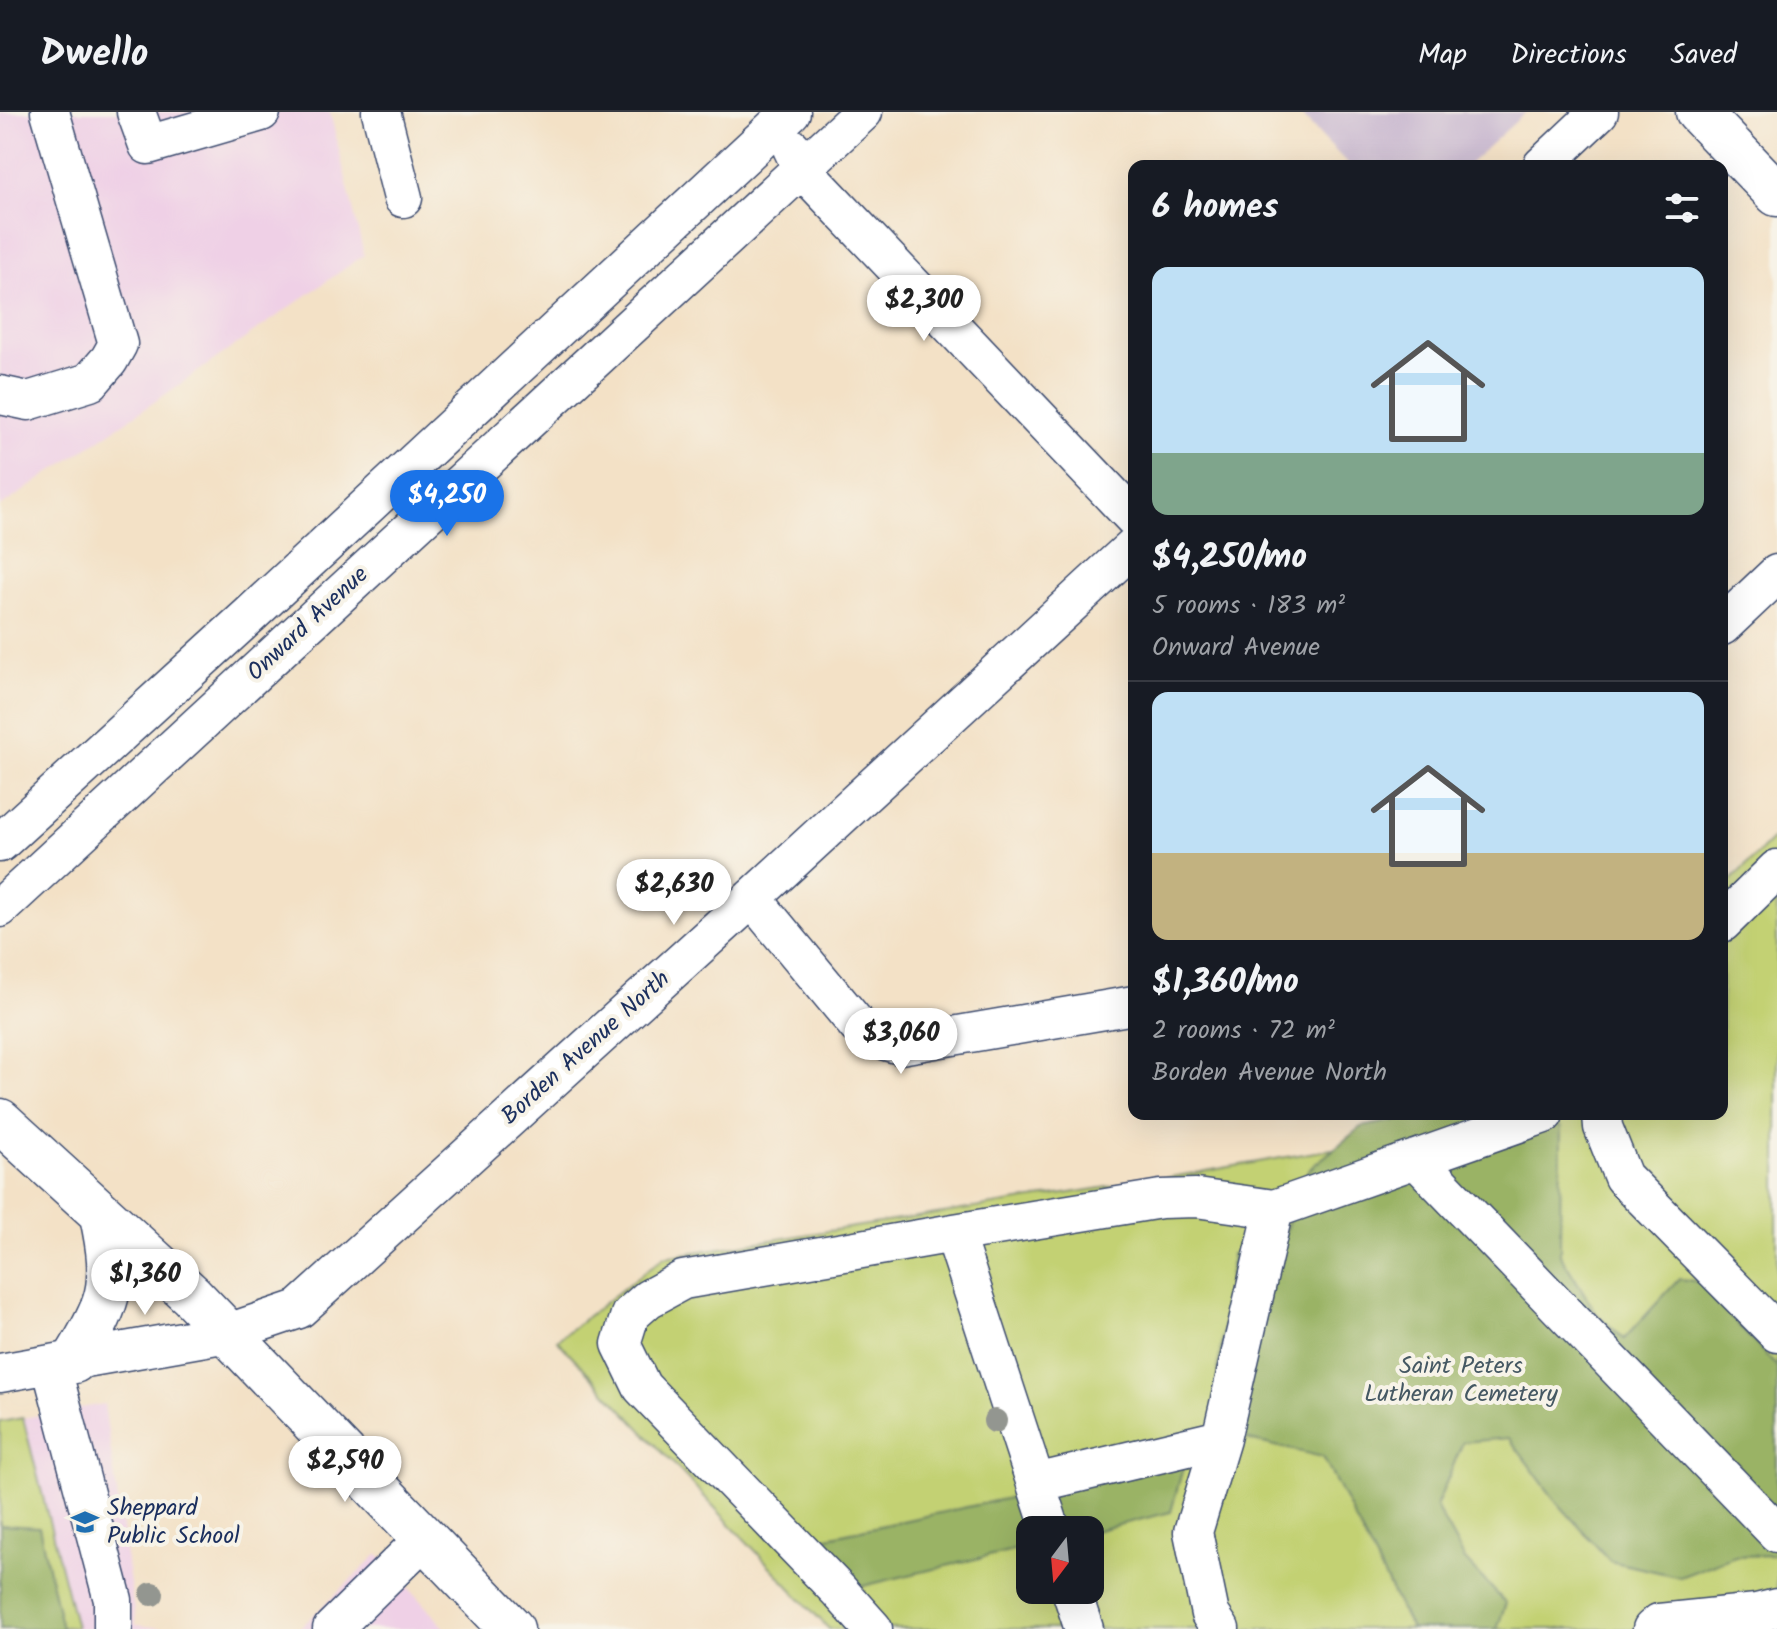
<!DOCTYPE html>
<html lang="en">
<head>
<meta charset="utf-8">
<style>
	:root { --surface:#171b24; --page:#242831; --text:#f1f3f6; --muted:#9ea1a6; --line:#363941; --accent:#1a73e8 }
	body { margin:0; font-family:Kalam,sans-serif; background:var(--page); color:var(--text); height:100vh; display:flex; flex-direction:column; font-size:30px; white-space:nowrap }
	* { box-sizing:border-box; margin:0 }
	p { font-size:26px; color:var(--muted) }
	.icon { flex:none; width:44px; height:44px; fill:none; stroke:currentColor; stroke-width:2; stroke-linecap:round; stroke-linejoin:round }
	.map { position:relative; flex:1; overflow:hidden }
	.panel { position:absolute; left:1128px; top:48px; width:600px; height:960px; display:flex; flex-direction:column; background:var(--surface); border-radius:16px; box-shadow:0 8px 32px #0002 }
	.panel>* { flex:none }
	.needle { width:52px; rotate:196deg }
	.fabs { position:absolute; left:1016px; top:1404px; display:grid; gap:16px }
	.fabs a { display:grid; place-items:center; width:88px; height:88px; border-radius:16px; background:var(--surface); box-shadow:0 8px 32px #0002; font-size:40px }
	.price { position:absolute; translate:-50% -68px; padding:0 18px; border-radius:28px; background:#fff; color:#222; font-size:26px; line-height:52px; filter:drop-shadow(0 2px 4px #0008) }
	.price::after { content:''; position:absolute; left:50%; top:48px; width:24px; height:18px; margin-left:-12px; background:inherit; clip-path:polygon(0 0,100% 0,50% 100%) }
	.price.active { background:var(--accent); color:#fff }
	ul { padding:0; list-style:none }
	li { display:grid; align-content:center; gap:16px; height:424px; padding:0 24px }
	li+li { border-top:2px solid var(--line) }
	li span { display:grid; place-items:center; height:248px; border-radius:16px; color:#555 }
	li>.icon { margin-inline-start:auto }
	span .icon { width:144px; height:144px; fill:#fffc; stroke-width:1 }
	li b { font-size:34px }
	h2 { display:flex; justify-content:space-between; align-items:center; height:96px; padding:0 24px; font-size:34px }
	header { display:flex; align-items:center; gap:48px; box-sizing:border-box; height:112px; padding:0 40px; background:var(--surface); border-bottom:2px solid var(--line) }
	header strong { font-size:38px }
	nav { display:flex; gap:44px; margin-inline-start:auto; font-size:28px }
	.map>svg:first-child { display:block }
	.built { fill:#efd0e6 }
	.industrial { fill:#cdbed2 }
	.green { fill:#c3d173; stroke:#6f8068; stroke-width:2; fill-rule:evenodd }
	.forest { fill:#9ab365; stroke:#5a7162; stroke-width:2 }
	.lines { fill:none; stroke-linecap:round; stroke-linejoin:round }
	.minor-casing { stroke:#3b4a6e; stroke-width:41 }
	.major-casing { stroke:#3b4a6e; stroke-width:47 }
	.minor { stroke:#fff; stroke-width:38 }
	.major { stroke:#fff; stroke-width:44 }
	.tree { fill:#939690 }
	.labels { text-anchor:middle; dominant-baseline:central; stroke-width:8; stroke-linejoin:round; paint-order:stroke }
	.street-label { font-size:24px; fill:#1b2f5e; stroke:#f7f3e8 }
	.park-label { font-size:24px; fill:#455863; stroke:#f7f3e8 }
	.poi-label { font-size:24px; fill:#1b2f5e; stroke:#f7f3e8; text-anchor:start }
</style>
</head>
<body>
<header>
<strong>Dwello</strong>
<nav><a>Map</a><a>Directions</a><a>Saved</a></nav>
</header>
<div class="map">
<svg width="1777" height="1517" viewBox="0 0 1777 1517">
	<rect width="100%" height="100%" fill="#f7f3e8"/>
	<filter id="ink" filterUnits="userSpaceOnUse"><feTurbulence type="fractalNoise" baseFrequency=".0125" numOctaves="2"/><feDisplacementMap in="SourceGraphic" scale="16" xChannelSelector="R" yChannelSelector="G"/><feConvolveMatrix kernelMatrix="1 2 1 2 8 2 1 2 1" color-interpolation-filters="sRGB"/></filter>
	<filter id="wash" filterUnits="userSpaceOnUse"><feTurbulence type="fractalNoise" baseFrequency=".006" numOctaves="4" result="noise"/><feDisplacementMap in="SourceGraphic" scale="32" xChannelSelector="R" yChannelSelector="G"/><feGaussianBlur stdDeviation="1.8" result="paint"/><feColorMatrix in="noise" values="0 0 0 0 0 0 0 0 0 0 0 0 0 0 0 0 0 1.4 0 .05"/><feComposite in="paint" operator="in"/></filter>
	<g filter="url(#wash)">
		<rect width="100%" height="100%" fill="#f3e1c6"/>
		<!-- built -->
		<path class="built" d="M0 0H330L364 143 166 282 0 395Z
			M104 1292 136 1513 169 1517H18L76 1514 23 1306Z
			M378 1442 446 1517H299Z"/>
		<!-- industrial -->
		<path class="industrial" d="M1298 0H1526L1467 54H1350Z"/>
		<!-- green -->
		<path class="green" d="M1777 723V1514L1749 1517H829L557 1228 664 1145 1166 1066 1413 1023 1467 1002H1722V777ZM1030 1418H1090V1478H1030Z
			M23 1306 76 1515 0 1517V1310Z"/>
		<!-- forest -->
		<path class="forest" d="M1429 1002H1546L1561 1016 1560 1142 1597 1202 1624 1227 1679 1167 1717 1172 1730 1204 1777 1255V1443L1735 1444 1680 1465 1610 1449 1555 1388 1509 1326 1463 1330 1436 1395 1465 1448 1506 1491 1497 1517H1411L1323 1345 1245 1327 1216 1277 1232 1142 1282 1127 1308 1058 1361 1015Z
			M1185 1348 1171 1400 1090 1420V1418H1030V1434L859 1475 819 1427Z
			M0 1413 39 1415 62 1517H0Z"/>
	</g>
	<g filter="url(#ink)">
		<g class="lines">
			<!-- minor casing -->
			<g class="minor-casing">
				<path id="minor" d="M136 0 148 33 261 0
					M381 0 403 86
					M792 36 802 57 1134 406
					M1542 54 1599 0
					M0 283 28 289 90 270 109 248 118 232 50 0
					M1722 514 1777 462
					M0 731 250 503 791 0
					M752 786 858 914 878 927 900 933 1134 893
					M0 796 863 0
					M1722 811 1777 757
					M1602 1002 1603 1015 1623 1065 1777 1221
					M1416 1047 1777 1421
					M954 1121 1161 1087 1196 1086 1274 1097 1544 1002
					M51 1253 113 1488V1517
					M0 1261 228 1221 299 1197 752 786 1134 434
					M1036 1371 1221 1327
					M1071 1478 1084 1517
					M332 1517 425 1426
					M873 1517 839 1479 642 1275 621 1232 630 1203 648 1187 683 1168 954 1121 1051 1418
					M1220 1517 1210 1502 1193 1420 1221 1327 1274 1097
					M1652 1517 1659 1511 1757 1501 1777 1496"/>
			</g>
			<!-- major casing -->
			<g class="major-casing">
				<path id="major" d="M1698 0 1777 82
					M0 1009 191 1183 512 1517
					M74 1249C85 1231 97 1212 104 1192 114 1164 108 1132 102 1104"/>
			</g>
			<!-- minor -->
			<use href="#minor" class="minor"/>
			<!-- major -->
			<use href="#major" class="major"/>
		</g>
		<!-- trees -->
		<g class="tree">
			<circle cx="995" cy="1309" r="12"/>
			<circle cx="152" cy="1482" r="12"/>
		</g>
	</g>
	<!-- icons -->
	<defs>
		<g id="school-bare" transform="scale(2.16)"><path d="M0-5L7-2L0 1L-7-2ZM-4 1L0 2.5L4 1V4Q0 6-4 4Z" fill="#1f6fb2" stroke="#f7f3e8" stroke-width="2.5" paint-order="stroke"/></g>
	</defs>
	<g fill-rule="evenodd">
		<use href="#school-bare" x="85" y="1410"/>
	</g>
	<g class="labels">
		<!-- street labels -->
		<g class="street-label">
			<text transform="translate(308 512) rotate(-43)">Onward Avenue</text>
			<text transform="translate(586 936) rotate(-42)">Borden Avenue North</text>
		</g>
		<!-- park labels -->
		<g class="park-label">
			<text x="1461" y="1254">Saint Peters<tspan x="1461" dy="28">Lutheran Cemetery</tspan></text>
		</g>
		<!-- poi labels -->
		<g class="poi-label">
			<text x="107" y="1396">Sheppard<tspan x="107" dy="28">Public School</tspan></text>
		</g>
	</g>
</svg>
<div class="fabs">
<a><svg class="needle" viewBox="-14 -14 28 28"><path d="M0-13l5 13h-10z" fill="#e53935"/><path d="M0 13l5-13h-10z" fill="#9ea1a6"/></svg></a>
</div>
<b class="price" style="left:924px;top:231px">$2,300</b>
<b class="price active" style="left:447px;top:426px">$4,250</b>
<b class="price" style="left:674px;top:815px">$2,630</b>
<b class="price" style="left:901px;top:964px">$3,060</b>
<b class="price" style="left:145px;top:1205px">$1,360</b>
<b class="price" style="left:345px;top:1392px">$2,590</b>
<section class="panel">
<h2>6 homes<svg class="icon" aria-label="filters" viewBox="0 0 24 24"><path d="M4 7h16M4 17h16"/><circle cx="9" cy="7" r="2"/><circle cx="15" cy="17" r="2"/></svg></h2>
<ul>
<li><span style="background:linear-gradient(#bfe0f5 75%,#7fa58c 0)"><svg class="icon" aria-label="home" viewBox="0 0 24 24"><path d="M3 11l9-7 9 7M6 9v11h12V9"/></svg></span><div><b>$4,250/mo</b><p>5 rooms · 183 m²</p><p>Onward Avenue</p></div></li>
<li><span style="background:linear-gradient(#bfe0f5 65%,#c2b280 0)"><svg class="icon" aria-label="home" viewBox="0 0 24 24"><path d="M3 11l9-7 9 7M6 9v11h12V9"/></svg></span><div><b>$1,360/mo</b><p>2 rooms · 72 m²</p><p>Borden Avenue North</p></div></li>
</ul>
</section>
</div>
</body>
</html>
